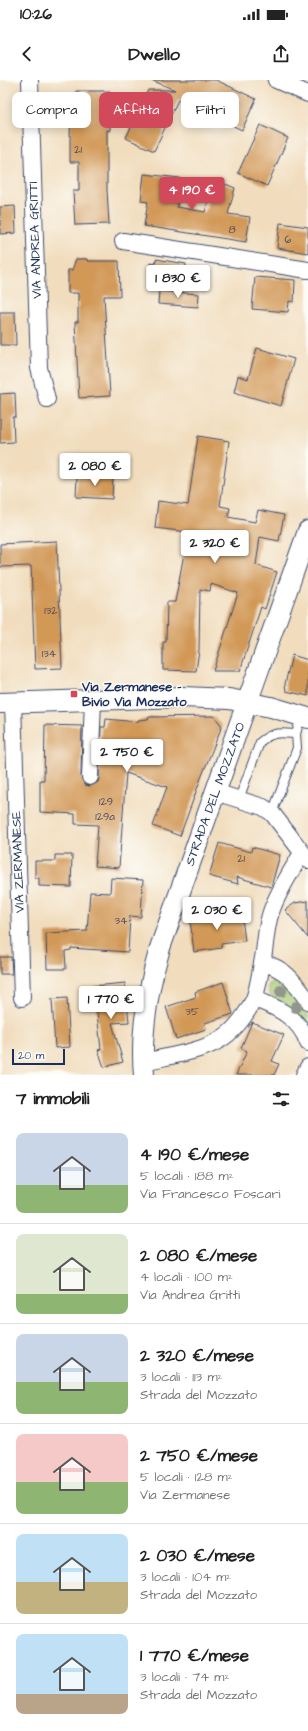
<!DOCTYPE html>
<html lang="it">
<head>
<meta charset="utf-8">
<style>
	:root { --surface:#fff; --page:#f2f2f2; --text:#222; --muted:#767676; --line:#e0e0e0; --accent:#d1495b }
	body { margin:0; font-family:"Architects Daughter",sans-serif; background:var(--page); color:var(--text); height:100vh; display:flex; flex-direction:column; font-size:15px; white-space:nowrap }
	* { box-sizing:border-box; margin:0 }
	p { font-size:13px; color:var(--muted) }
	.icon { flex:none; width:22px; height:22px; fill:none; stroke:currentColor; stroke-width:2; stroke-linecap:round; stroke-linejoin:round }
	.map { position:relative; height:995px; overflow:hidden }
	.side { display:flex; flex-direction:column; background:var(--surface); flex:1 }
	.side>* { flex:none }
	.hud { position:absolute; left:12px; top:12px; width:284px; height:36px; display:flex; gap:8px }
	.scale { position:absolute; left:12px; bottom:10px; width:53px; box-sizing:border-box; padding-left:4px; border:2px solid #1b2f5e; border-top:0; font-size:11px; line-height:14px; white-space:nowrap; color:#1b2f5e; -webkit-text-stroke:3px #fdfcf7; paint-order:stroke }
	.price { position:absolute; translate:-50% -34px; padding:0 9px; border-radius:4px; background:#fff; color:#222; font-size:13px; line-height:26px; filter:drop-shadow(0 1px 2px #0008) }
	.price::after { content:''; position:absolute; left:50%; top:24px; width:12px; height:9px; margin-left:-6px; background:inherit; clip-path:polygon(0 0,100% 0,50% 100%) }
	.price.active { background:var(--accent); color:#fff }
	ul { padding:0; list-style:none }
	li { display:flex; align-items:center; gap:12px; height:100px; padding:0 16px }
	li+li { border-top:1px solid var(--line) }
	li span { display:grid; place-items:center; flex:none; width:112px; height:80px; border-radius:8px; color:#555 }
	li>.icon { margin-inline-start:auto }
	span .icon { width:48px; height:48px; fill:#fffc; stroke-width:1 }
	li b { font-size:17px }
	h2 { display:flex; justify-content:space-between; align-items:center; height:48px; padding:0 16px; font-size:17px }
	.tag { padding:0 14px; border-radius:8px; background:var(--surface); box-shadow:0 2px 10px #0003; font-size:14px; line-height:36px }
	.tag.active { background:var(--accent); color:#fff }
	.status { display:flex; justify-content:space-between; align-items:center; height:28px; padding:0 20px; background:var(--surface); direction:ltr }
	.status svg { height:11px; fill:currentColor }
	header { display:flex; justify-content:space-between; align-items:center; height:52px; padding:0 16px; background:var(--surface); font-size:18px; font-weight:800 }
	.map>svg:first-child { display:block }
	.green { fill:#a4c66f; stroke:#607a66 }
	.building { fill:#d19857 }
	.lines { fill:none; stroke-linecap:round; stroke-linejoin:round }
	.service-casing { stroke:#3b496c; stroke-width:10 }
	.minor-casing { stroke:#3b496c; stroke-width:18 }
	.tertiary-casing { stroke:#3b496c; stroke-width:22 }
	.service { stroke:#fff; stroke-width:8 }
	.minor { stroke:#fff; stroke-width:16 }
	.tertiary { stroke:#fff; stroke-width:20 }
	.tree { fill:#92968c }
	.poi-dot { fill:#d1495b; stroke:#fdfcf7; stroke-width:1.5 }
	.labels { text-anchor:middle; dominant-baseline:central; stroke-width:3; stroke-linejoin:round; paint-order:stroke }
	.number-label { font-size:11px; fill:#48495c }
	.street-label { font-size:13px; fill:#1b2f5e; stroke:#fdfcf7 }
	.poi-label { font-size:13px; font-weight:bold; fill:#1b2f5e; stroke:#fdfcf7; text-anchor:start }
</style>
</head>
<body>
<div class="status"><b>10:26</b><svg viewBox="0 0 49 12"><path d="M0 12V9h3v3zM5 12V6h3v6zM10 12V3h3v9zM15 12V0h3v12zM26 1h20v11H26zM47 4h2v5h-2z"/></svg></div>
<header><svg class="icon" aria-label="back" viewBox="0 0 24 24"><path d="M15 5l-7 7 7 7"/></svg>Dwello<svg class="icon" aria-label="share" viewBox="0 0 24 24"><path d="M12 15V3M7 8l5-5 5 5M5 13v7h14v-7"/></svg></header>
<div class="map">
<svg width="308" height="995" viewBox="0 0 308 995">
	<rect width="100%" height="100%" fill="#fdfcf7"/>
	<filter id="ink" filterUnits="userSpaceOnUse"><feTurbulence type="fractalNoise" baseFrequency=".025" numOctaves="2"/><feDisplacementMap in="SourceGraphic" scale="8" xChannelSelector="R" yChannelSelector="G"/><feConvolveMatrix kernelMatrix="1 2 1 2 8 2 1 2 1" color-interpolation-filters="sRGB"/></filter>
	<filter id="wash" filterUnits="userSpaceOnUse"><feTurbulence type="fractalNoise" baseFrequency=".012" numOctaves="4" result="noise"/><feDisplacementMap in="SourceGraphic" scale="16" xChannelSelector="R" yChannelSelector="G"/><feGaussianBlur stdDeviation="0.9" result="paint"/><feColorMatrix in="noise" values="0 0 0 0 0 0 0 0 0 0 0 0 0 0 0 0 0 1.4 0 .05"/><feComposite in="paint" operator="in"/></filter>
	<g filter="url(#wash)">
		<rect width="100%" height="100%" fill="#f1ddbd"/>
		<!-- green -->
		<path class="green" d="M276 899 282 900 287 904 308 932V945C299 932 275 923 270 914 268 911 268 908 269 904Z"/>
		<g id="blocks">
			<!-- building -->
			<path class="building" d="M151 0H216L256 19 242 50 178 20 154 71 126 58 148 10H175Z
				M76 11H110V51L107 50V110L109 144 75 145 73 111H79V82H70V59L71 28H76Z
				M260 45 288 58 267 106 238 93Z
				M144 94 180 98 177 127 205 132 213 103 228 105 235 108 228 134 250 137 246 162 144 146 148 122 141 121Z
				M15 126 16 153 0 154V127Z
				M280 143 308 147V173L277 168Z
				M76 179H87V181H119L120 216H104L110 316 79 318 75 242H78V213H68V190H72Z
				M156 179 186 184 182 212 151 208 153 197 149 196 150 183 155 184Z
				M255 197 295 200 294 222 289 221 288 232 252 229Z
				M159 211 199 214 198 227 158 224Z
				M0 232H15L16 265H0Z
				M257 268 294 279 281 326 234 312 238 296 248 299Z
				M15 313 16 337H13L14 362 0 363V314Z
				M198 356 229 361 220 426 230 428 228 437 255 442 258 430 284 435 279 461 260 457 256 485 277 492 265 529 261 527 240 591H213L238 513 211 504 210 511 200 509 199 570 196 591 163 590V562H166L167 522H175L188 452 155 448 158 421 188 425Z
				M77 396 113 397 112 419 76 417Z
				M57 461 62 588 35 589 31 486 0 487V464Z
				M292 575 308 580V616L286 611 285 604Z
				M214 636 222 646 201 698 180 756 153 746 167 707 126 693 119 788 95 786 98 745 75 744V734L40 732V700H44L45 645 82 646 81 697 85 705 90 706 98 702 99 698 101 647H105L106 639 138 642V640L148 639 149 637Z
				M219 763 251 772 252 767 280 775 271 807 237 797 238 804 209 796Z
				M55 775H72L71 807 39 806V798H35V781H55Z
				M111 798 143 800 141 837 130 836 128 872 71 868V870L65 871 66 889H47L46 853 87 851 90 812 110 813Z
				M308 821V858L285 830 295 823Z
				M241 830 245 861 221 864V868L194 872 190 840 218 837 217 833Z
				M0 877H11L12 894H0Z
				M223 902 233 934 205 943 206 949 176 959 166 927 196 917 195 912Z
				M125 903 129 942 112 943 123 982 104 987 98 970 101 969 94 906Z
				M67 918 70 967 55 968 52 919Z
				M252 942 284 955 272 981 279 984 274 995H236L247 971 241 968Z"/>
		</g>
	</g>
	<g filter="url(#ink)">
		<use href="#blocks" fill-opacity="0" stroke="#3b496c" stroke-width="1"/>
		<g class="lines">
			<!-- service casing -->
			<g class="service-casing">
				<path id="service" d="M239 719 260 662C273 651 280 653 296 654
					M272 733 297 668 296 654 301 636"/>
			</g>
			<!-- minor casing -->
			<g class="minor-casing">
				<path id="minor" d="M30 0 39 288 47 319
					M276 0 308 14
					M123 161 308 190
					M13 622 22 918
					M90 697 93 620
					M215 712 263 727 272 733 308 780
					M263 883C287 889 294 902 308 921
					M254 919C277 927 300 938 308 963
					M143 982C168 976 204 972 224 957 236 949 248 932 254 919 258 908 260 894 262 883 266 866 265 849 271 832 278 811 291 792 302 773
					M304 995 308 987"/>
			</g>
			<!-- tertiary casing -->
			<g class="tertiary-casing">
				<path id="tertiary" d="M0 623 183 617 229 619 271 627 308 638
					M144 995C140 952 148 909 160 868L308 451"/>
			</g>
			<!-- service -->
			<use href="#service" class="service"/>
			<!-- minor -->
			<use href="#minor" class="minor"/>
			<!-- tertiary -->
			<use href="#tertiary" class="tertiary"/>
		</g>
		<!-- trees -->
		<g class="tree">
			<circle cx="281" cy="911" r="6"/>
			<circle cx="296" cy="927" r="6"/>
		</g>
	</g>
	<!-- markers -->
	<rect class="poi-dot" x="70" y="610" width="8" height="8" rx="2"/>
	<g class="labels">
		<!-- number labels -->
		<g class="number-label">
			<text x="78" y="69">21</text>
			<text x="232" y="149">8</text>
			<text x="288" y="159">6</text>
			<text x="51" y="530">132</text>
			<text x="49" y="573">134</text>
			<text x="106" y="721">129</text>
			<text x="105" y="736">129a</text>
			<text x="241" y="778">21</text>
			<text x="121" y="840">34</text>
			<text x="192" y="931">35</text>
		</g>
		<!-- street labels -->
		<g class="street-label">
			<text transform="translate(35 160) rotate(-92)">VIA ANDREA GRITTI</text>
			<text transform="translate(215 714) rotate(-70)">STRADA DEL MOZZATO</text>
			<text transform="translate(18 782) rotate(-92)">VIA ZERMANESE</text>
		</g>
		<!-- poi labels -->
		<g class="poi-label">
			<text x="82" y="607">Via Zermanese -<tspan x="82" dy="15">Bivio Via Mozzato</tspan></text>
		</g>
	</g>
</svg>
<div class="scale">20 m</div>
<b class="price active" style="left:192px;top:131px">4 190 €</b>
<b class="price" style="left:178px;top:219px">1 830 €</b>
<b class="price" style="left:95px;top:407px">2 080 €</b>
<b class="price" style="left:215px;top:484px">2 320 €</b>
<b class="price" style="left:127px;top:693px">2 750 €</b>
<b class="price" style="left:217px;top:851px">2 030 €</b>
<b class="price" style="left:111px;top:940px">1 770 €</b>
<div class="hud">
<a class="tag">Compra</a>
<a class="tag active">Affitta</a>
<a class="tag">Filtri</a>
</div>
</div>
<section class="side">
<h2>7 immobili<svg class="icon" aria-label="filters" viewBox="0 0 24 24"><path d="M4 7h16M4 17h16"/><circle cx="9" cy="7" r="2"/><circle cx="15" cy="17" r="2"/></svg></h2>
<ul>
<li><span style="background:linear-gradient(#c9d6e8 65%,#8fb573 0)"><svg class="icon" aria-label="home" viewBox="0 0 24 24"><path d="M3 11l9-7 9 7M6 9v11h12V9"/></svg></span><div><b>4 190 €/mese</b><p>5 locali · 188 m²</p><p>Via Francesco Foscari</p></div></li>
<li><span style="background:linear-gradient(#dfe7d0 75%,#8fb573 0)"><svg class="icon" aria-label="home" viewBox="0 0 24 24"><path d="M3 11l9-7 9 7M6 9v11h12V9"/></svg></span><div><b>2 080 €/mese</b><p>4 locali · 100 m²</p><p>Via Andrea Gritti</p></div></li>
<li><span style="background:linear-gradient(#c9d6e8 60%,#8fb573 0)"><svg class="icon" aria-label="home" viewBox="0 0 24 24"><path d="M3 11l9-7 9 7M6 9v11h12V9"/></svg></span><div><b>2 320 €/mese</b><p>3 locali · 113 m²</p><p>Strada del Mozzato</p></div></li>
<li><span style="background:linear-gradient(#f6c9c9 60%,#8fb573 0)"><svg class="icon" aria-label="home" viewBox="0 0 24 24"><path d="M3 11l9-7 9 7M6 9v11h12V9"/></svg></span><div><b>2 750 €/mese</b><p>5 locali · 128 m²</p><p>Via Zermanese</p></div></li>
<li><span style="background:linear-gradient(#bfe0f5 60%,#c2b280 0)"><svg class="icon" aria-label="home" viewBox="0 0 24 24"><path d="M3 11l9-7 9 7M6 9v11h12V9"/></svg></span><div><b>2 030 €/mese</b><p>3 locali · 104 m²</p><p>Strada del Mozzato</p></div></li>
<li><span style="background:linear-gradient(#bfe0f5 75%,#b9a48a 0)"><svg class="icon" aria-label="home" viewBox="0 0 24 24"><path d="M3 11l9-7 9 7M6 9v11h12V9"/></svg></span><div><b>1 770 €/mese</b><p>3 locali · 74 m²</p><p>Strada del Mozzato</p></div></li>
</ul>
</section>
</body>
</html>
